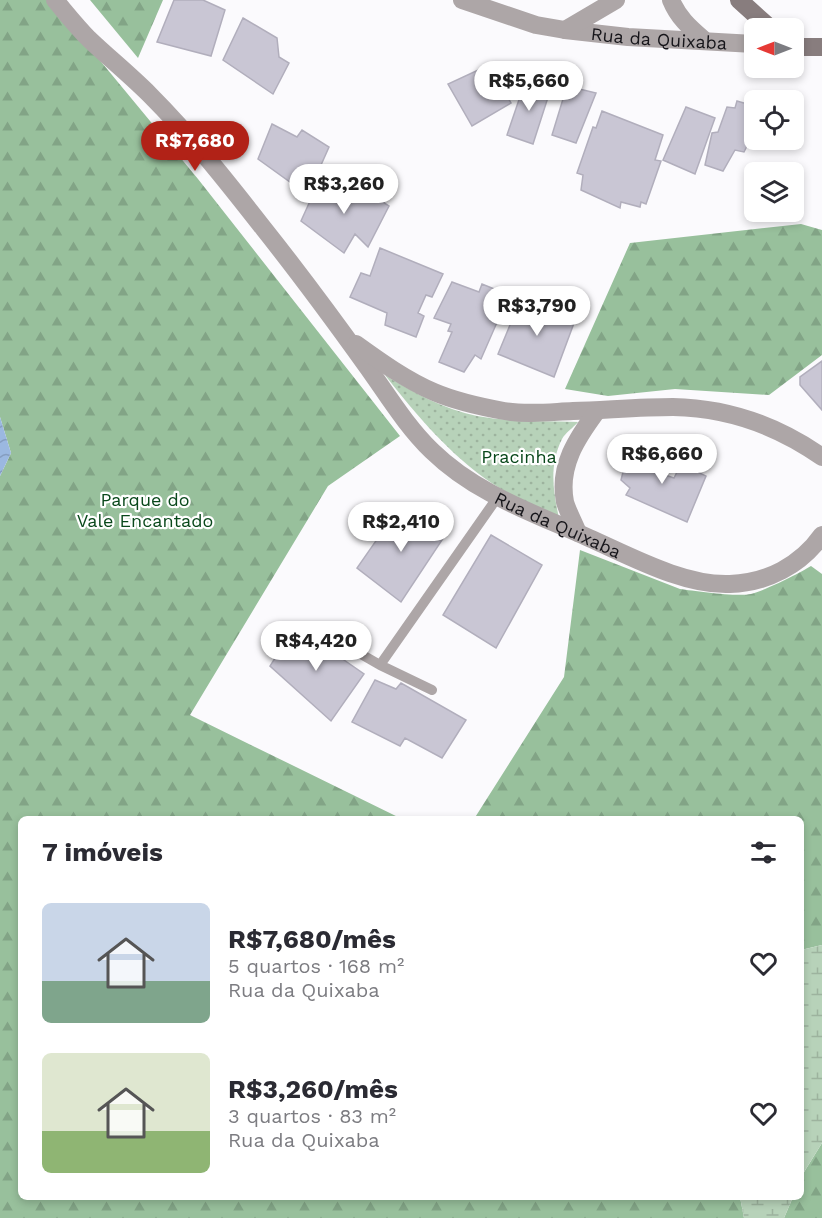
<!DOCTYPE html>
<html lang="pt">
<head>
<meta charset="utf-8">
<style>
	:root { --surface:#fff; --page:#f2f2f3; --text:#2b2b33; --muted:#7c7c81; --accent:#b12217 }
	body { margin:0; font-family:"Work Sans",sans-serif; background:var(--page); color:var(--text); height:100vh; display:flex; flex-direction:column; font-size:22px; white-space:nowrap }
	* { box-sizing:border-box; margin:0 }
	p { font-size:20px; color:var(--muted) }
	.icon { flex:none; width:33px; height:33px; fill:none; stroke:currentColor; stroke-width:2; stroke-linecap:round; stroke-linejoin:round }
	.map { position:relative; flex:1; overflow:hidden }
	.sheet { position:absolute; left:18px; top:816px; width:786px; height:384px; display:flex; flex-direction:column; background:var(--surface); border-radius:9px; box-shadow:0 3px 9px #0003 }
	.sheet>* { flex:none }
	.needle { width:39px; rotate:270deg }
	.tools { position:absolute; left:744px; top:18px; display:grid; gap:12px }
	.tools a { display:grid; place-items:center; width:60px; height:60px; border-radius:9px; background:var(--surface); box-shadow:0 3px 9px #0003; font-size:30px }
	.price { position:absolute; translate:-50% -51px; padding:0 14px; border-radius:21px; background:#fff; color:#222; font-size:20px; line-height:39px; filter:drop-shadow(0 2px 3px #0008) }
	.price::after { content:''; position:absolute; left:50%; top:36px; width:18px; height:14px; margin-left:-9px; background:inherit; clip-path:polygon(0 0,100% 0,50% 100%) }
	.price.current { background:var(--accent); color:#fff }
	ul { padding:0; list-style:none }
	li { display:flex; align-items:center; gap:18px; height:150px; padding:0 24px }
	li span { display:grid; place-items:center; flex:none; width:168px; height:120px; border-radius:9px; color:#555 }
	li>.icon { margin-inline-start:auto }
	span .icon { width:72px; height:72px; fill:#fffc; stroke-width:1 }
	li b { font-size:26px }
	h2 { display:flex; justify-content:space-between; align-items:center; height:72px; padding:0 24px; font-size:26px }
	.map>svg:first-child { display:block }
	.grass { fill:url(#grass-dots) }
	.forest { fill:url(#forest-firs) }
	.wetland { fill:url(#wetland-marsh) }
	.water { fill:url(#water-waves) }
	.building { fill:#c9c6d4; stroke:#b1aebc; stroke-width:1.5 }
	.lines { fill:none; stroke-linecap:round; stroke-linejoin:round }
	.service { stroke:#ada6a7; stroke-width:10 }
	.minor { stroke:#ada6a7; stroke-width:18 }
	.secondary { stroke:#887d7e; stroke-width:18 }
	.labels { text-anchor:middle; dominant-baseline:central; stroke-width:4.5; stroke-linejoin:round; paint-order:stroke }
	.street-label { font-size:18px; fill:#16151a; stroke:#fff }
	.park-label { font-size:18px; fill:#09481b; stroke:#fff }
</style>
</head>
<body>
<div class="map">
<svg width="822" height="1218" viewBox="0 0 822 1218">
	<defs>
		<pattern id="grass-dots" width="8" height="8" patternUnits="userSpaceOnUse" patternTransform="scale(1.5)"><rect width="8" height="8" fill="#b7d2b9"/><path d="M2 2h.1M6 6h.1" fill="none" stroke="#9db39e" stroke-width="1.8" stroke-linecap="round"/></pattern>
		<pattern id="forest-firs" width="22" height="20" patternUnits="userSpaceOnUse" patternTransform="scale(1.5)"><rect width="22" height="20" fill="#98c09c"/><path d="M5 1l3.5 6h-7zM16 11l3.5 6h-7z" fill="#82a486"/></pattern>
		<pattern id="wetland-marsh" width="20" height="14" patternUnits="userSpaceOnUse" patternTransform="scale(1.5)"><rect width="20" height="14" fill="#b7d2b9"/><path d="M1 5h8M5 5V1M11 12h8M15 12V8" fill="none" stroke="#9db39e"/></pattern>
		<pattern id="water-waves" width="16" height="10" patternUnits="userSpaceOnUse" patternTransform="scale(1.5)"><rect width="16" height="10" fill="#9bb8e0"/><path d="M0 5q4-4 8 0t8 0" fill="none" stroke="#859dc0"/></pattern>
	</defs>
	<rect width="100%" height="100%" fill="#fbfafd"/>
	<!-- grass -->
	<path class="grass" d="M385 375C414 393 444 409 477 416 510 422 545 421 578 422 573 428 565 433 562 439 549 465 553 491 559 518 538 507 513 497 493 484 450 455 417 416 385 375Z"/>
	<!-- forest -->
	<path class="forest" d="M0 0H50L198 179 400 436 328 486 190 715 402 819H21V1197H740L744 1218H0V476L11 453 0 417Z
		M90 0H163L138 58Z
		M801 224 822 230V355L769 395 675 389 608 396 565 389 630 243Z
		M580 550 680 589C695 591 737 597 751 594 764 591 800 573 811 566L822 574V945L801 950V819H474L564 677Z
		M822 1143V1218H784L793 1197H801V1177Z"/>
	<!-- wetland -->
	<path class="wetland" d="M822 945V1143L801 1177V950Z
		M740 1197H793L784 1218H744Z"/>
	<!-- water -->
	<path class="water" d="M0 417 11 453 0 476Z"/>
	<!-- building -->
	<path class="building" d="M174 0H203L225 10 211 56 157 42Z
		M243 18 277 38 279 57 289 63 273 94 223 60Z
		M489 65 511 103 472 126 448 84Z
		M526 79 551 88 533 144 507 135Z
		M567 86 596 93 576 143 552 135Z
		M737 101 754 106 751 115H754V132L744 152 735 150 723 171 705 165 712 133 718 132 727 107 735 108Z
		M686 107 715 118 695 174 663 160Z
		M602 111 663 135 655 160 661 161 646 204 641 202 640 207 621 202 620 208 581 190 583 175 577 173 593 127 596 128Z
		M272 124 297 137 302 130 329 147 313 183 301 177 297 187 258 159Z
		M320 179 345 194 354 183 389 206 368 247 355 234 344 253 301 221Z
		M380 248 443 274 432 297 426 295 418 313 424 316 416 337 385 325 387 313 350 297 361 273 370 276Z
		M452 282 479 292 482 284 509 295 481 359 475 355 464 372 439 362 452 332 448 331 451 324 434 318Z
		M522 296 574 323 554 377 498 354Z
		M822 361V410L800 385V377Z
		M640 446 664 455 656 472 674 478 681 464 706 476 687 522 626 495 630 488 621 480 626 460 635 463Z
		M401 505 444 537 401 602 357 568Z
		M491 535 542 565 496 648 443 615Z
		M295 626 364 674 331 721 270 666Z
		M375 680 396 689 401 683 466 720 442 758 405 738 400 746 352 722Z"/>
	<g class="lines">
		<!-- service -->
		<path class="service" d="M319 630 380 665 432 690
			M380 665 497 498"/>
		<!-- minor -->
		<g class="minor">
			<path id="s1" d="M55 0C66 13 77 27 89 39 109 58 130 75 150 95 191 136 228 183 264 229 299 273 333 319 366 365 387 394 406 426 432 451 476 494 534 513 589 538 630 556 684 586 730 584 767 583 801 565 822 535"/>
			<path id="s2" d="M462 0 536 25 565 30 628 37 754 44"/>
			<path d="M671 0C678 17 689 27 703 39"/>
			<path d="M565 30 616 0"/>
			<path d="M356 344C381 362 406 380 434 392 455 401 482 407 504 411 527 415 550 412 573 411 606 410 640 407 673 407 727 408 778 426 822 457"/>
			<path d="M578 533C574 523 568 512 565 502 558 466 577 438 597 411"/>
		</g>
		<!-- secondary -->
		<path class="secondary" d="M739 0 770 28
			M794 47H822"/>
	</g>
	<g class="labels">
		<!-- street labels -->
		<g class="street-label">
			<text stroke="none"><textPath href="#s2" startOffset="202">Rua da Quixaba</textPath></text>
			<text stroke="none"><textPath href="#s1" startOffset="736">Rua da Quixaba</textPath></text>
		</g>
		<!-- park labels -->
		<g class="park-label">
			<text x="519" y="456">Pracinha</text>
			<text x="145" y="499">Parque do<tspan x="145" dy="21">Vale Encantado</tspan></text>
		</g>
	</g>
</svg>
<div class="tools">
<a><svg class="needle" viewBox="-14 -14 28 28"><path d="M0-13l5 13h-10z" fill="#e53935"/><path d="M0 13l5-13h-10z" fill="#7c7c81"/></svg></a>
<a><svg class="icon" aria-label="locate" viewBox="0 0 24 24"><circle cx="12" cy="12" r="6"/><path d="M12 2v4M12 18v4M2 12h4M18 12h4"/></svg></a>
<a><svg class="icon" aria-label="layers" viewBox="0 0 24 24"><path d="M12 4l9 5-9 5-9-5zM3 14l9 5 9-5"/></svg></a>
</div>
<b class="price" style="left:529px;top:112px">R$5,660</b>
<b class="price current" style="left:195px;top:172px">R$7,680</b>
<b class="price" style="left:344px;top:215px">R$3,260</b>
<b class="price" style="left:537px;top:337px">R$3,790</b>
<b class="price" style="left:662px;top:485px">R$6,660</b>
<b class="price" style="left:401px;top:553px">R$2,410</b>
<b class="price" style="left:316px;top:672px">R$4,420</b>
<section class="sheet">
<h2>7 imóveis<svg class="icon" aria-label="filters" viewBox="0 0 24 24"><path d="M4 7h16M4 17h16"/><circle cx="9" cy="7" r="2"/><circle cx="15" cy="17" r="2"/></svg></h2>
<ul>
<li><span style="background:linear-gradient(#c9d6e8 65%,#7fa58c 0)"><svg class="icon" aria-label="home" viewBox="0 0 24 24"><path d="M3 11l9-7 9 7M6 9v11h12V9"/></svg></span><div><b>R$7,680/mês</b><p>5 quartos · 168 m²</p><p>Rua da Quixaba</p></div><svg class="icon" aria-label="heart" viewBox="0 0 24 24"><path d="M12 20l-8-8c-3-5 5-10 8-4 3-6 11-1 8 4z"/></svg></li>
<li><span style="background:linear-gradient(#dfe7d0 65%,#8fb573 0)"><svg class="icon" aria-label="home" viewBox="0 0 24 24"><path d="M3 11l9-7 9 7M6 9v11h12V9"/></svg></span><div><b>R$3,260/mês</b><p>3 quartos · 83 m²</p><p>Rua da Quixaba</p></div><svg class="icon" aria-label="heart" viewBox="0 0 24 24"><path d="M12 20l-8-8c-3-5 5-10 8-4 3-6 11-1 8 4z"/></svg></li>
</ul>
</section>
</div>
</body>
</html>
